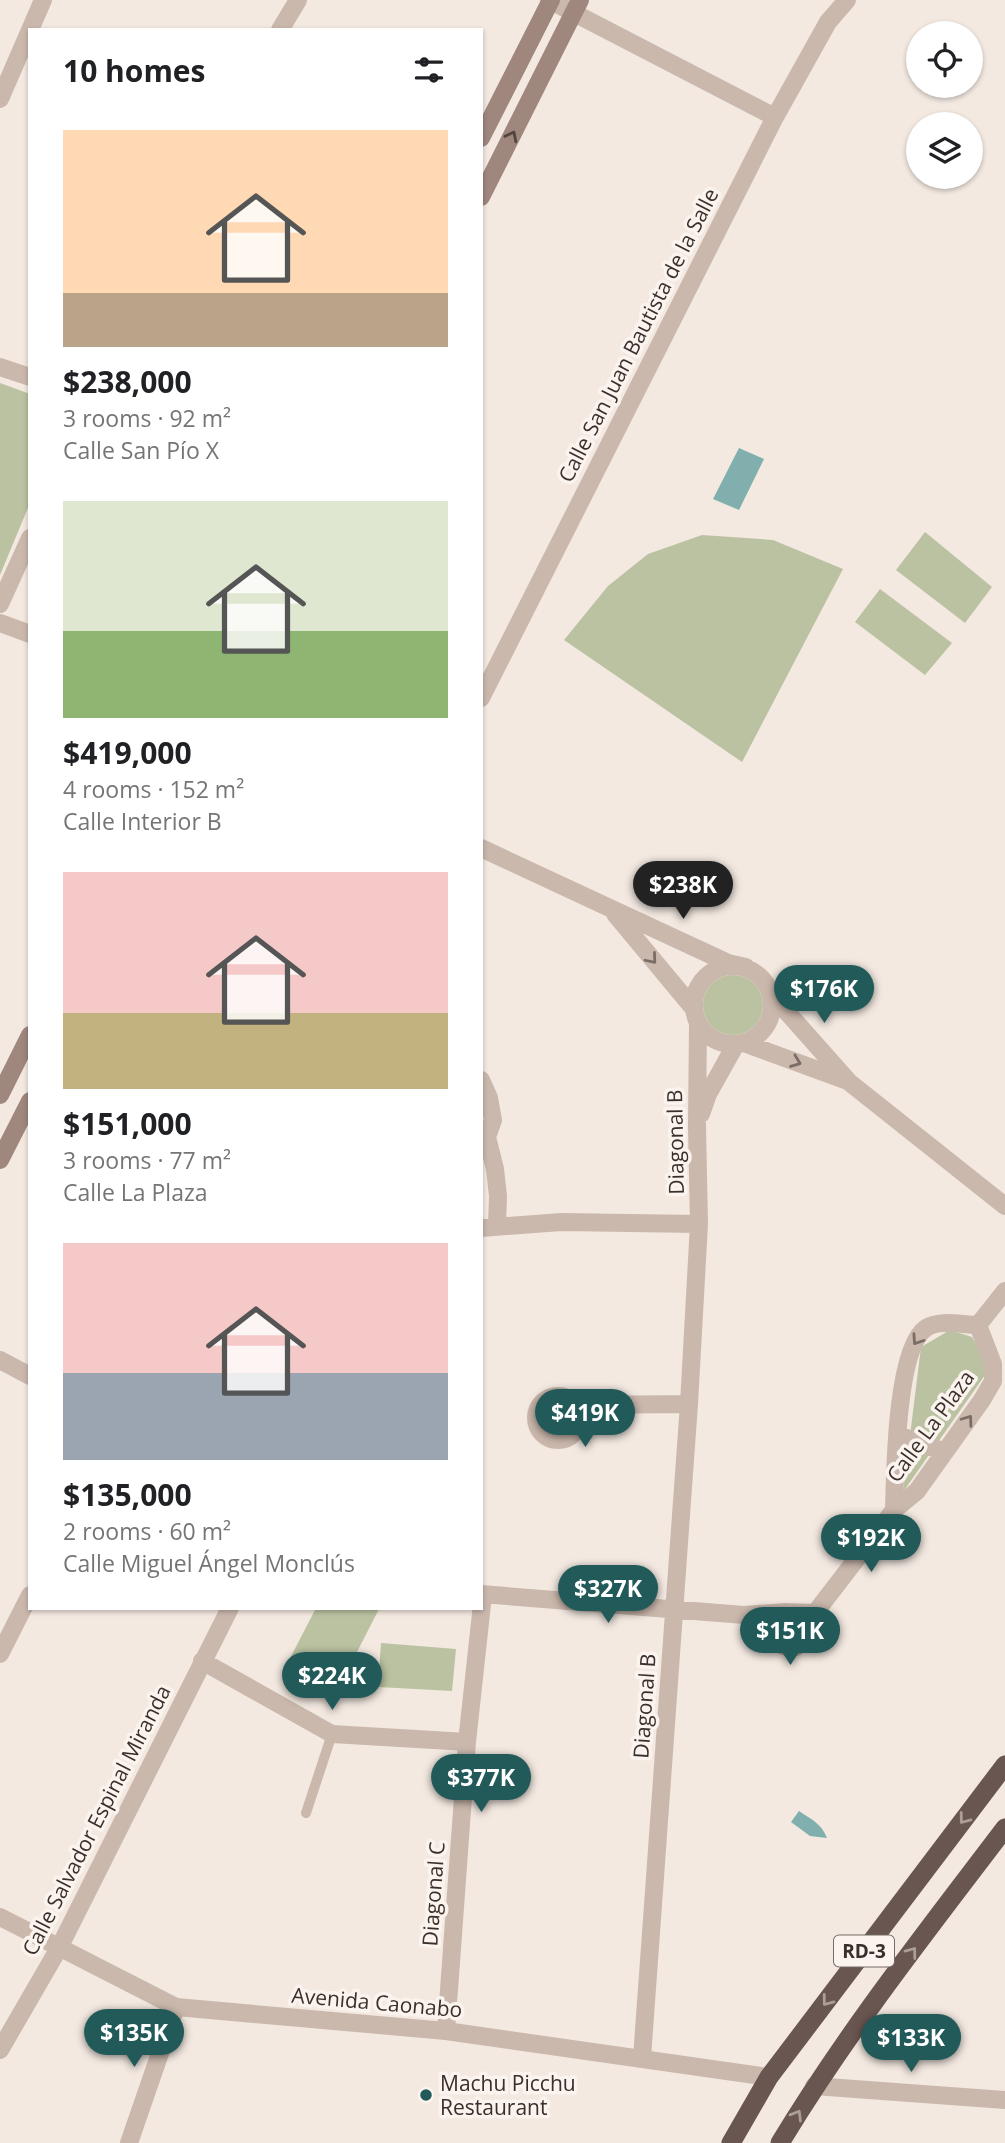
<!DOCTYPE html>
<html lang="en">
<head>
<meta charset="utf-8">
<style>
	:root { --surface:#fff; --page:#f6f6f6; --text:#202124; --muted:#757577; --accent:#225a59 }
	body { margin:0; font-family:"Open Sans",sans-serif; background:var(--page); color:var(--text); height:100vh; display:flex; flex-direction:column; font-size:26px; white-space:nowrap }
	* { box-sizing:border-box; margin:0 }
	p { font-size:23px; color:var(--muted) }
	.icon { flex:none; width:38px; height:38px; fill:none; stroke:currentColor; stroke-width:2; stroke-linecap:round; stroke-linejoin:round }
	.map { position:relative; flex:1; overflow:hidden }
	.panel { position:absolute; left:28px; top:28px; width:455px; height:1582px; display:flex; flex-direction:column; background:var(--surface); border-radius:0px; box-shadow:0 2px 5px #0004 }
	.panel>* { flex:none }
	.tools { position:absolute; left:906px; top:21px; display:grid; gap:14px }
	.tools a { display:grid; place-items:center; width:77px; height:77px; border-radius:50%; background:var(--surface); box-shadow:0 2px 5px #0004; font-size:35px }
	.price { position:absolute; translate:-50% -60px; padding:0 16px; border-radius:24px; background:var(--accent); color:#fff; font-size:23px; line-height:46px; filter:drop-shadow(0 2px 4px #0008) }
	.price::after { content:''; position:absolute; left:50%; top:42px; width:21px; height:16px; margin-left:-10px; background:inherit; clip-path:polygon(0 0,100% 0,50% 100%) }
	.price.selected { background:#222; color:#fff }
	ul { padding:0; list-style:none }
	li { display:grid; align-content:center; gap:14px; height:371px; padding:0 35px }
	li span { display:grid; place-items:center; height:217px; border-radius:0px; color:#555 }
	li>.icon { margin-inline-start:auto }
	span .icon { width:126px; height:126px; fill:#fffc; stroke-width:1 }
	li b { font-size:30px }
	h2 { display:flex; justify-content:space-between; align-items:center; height:84px; padding:0 35px; font-size:30px }
	.map>svg:first-child { display:block }
	.green { fill:#bac2a1 }
	.water { fill:#81afad }
	.lines { fill:none; stroke-linecap:round; stroke-linejoin:round }
	.service { stroke:#cbb8ad; stroke-width:10 }
	.minor { stroke:#cbb8ad; stroke-width:18 }
	.tertiary { stroke:#cbb8ad; stroke-width:18 }
	.secondary { stroke:#9f877e; stroke-width:18 }
	.trunk { stroke:#6a5650; stroke-width:19 }
	.oneway { stroke:#534540 }
	.oneway2 { stroke:#7b6d66 }
	.oneway3 { stroke:#ab9d97 }
	.poi-dot { fill:#225a59; stroke:#faf3ee; stroke-width:2.5 }
	.labels { text-anchor:middle; dominant-baseline:central; stroke-width:7; stroke-linejoin:round; paint-order:stroke }
	.shield { fill:#faf3ee; stroke:#746a66; stroke-width:2 }
	.shield-label { font-size:19px; font-weight:bold; fill:#3a2f2b }
	.street-label { font-size:21px; fill:#3a2f2b; stroke:#faf3ee }
	.poi-label { font-size:21px; fill:#3a2f2b; stroke:#faf3ee; text-anchor:start }
</style>
</head>
<body>
<div class="map">
<svg width="1005" height="2143" viewBox="0 0 1005 2143">
	<rect width="100%" height="100%" fill="#f3e9e1"/>
	<!-- green -->
	<path class="green" d="M0 383 30 394V503L0 575Z
		M925 532 992 587 965 623 896 570Z
		M702 535 773 540 843 569 742 762 564 640 608 586 648 554Z
		M880 589 952 643 925 675 855 622Z
		M703 1005a30 30 0 1 1 60 0a30 30 0 1 1-60 0Z
		M950 1330 972 1337 983 1355 985 1375 903 1492 921 1347Z
		M316 1608 379 1609 338 1689 287 1664Z
		M806 1617V1631L797 1640 783 1643 762 1620Z
		M381 1643 456 1649 452 1691 378 1687Z"/>
	<!-- water -->
	<path class="water" d="M739 448 764 459 739 510 713 499Z
		M799 1811C811 1819 822 1824 827 1838L810 1836 791 1822Z"/>
	<g class="lines">
		<!-- service -->
		<path class="service" d="M306 1813 332 1734"/>
		<!-- minor -->
		<path class="minor" d="M549 0 775 117
			M280 30 298 0
			M0 99 43 0
			M0 367 30 377
			M0 604 30 538
			M0 623 30 634
			M481 698 775 117 828 22 847 0
			M481 848 728 963 746 967
			M615 914 694 1009
			M694 1005a39 39 0 1 1 78 0a39 39 0 1 1-78 0Z
			M771 994 849 1082 1005 1206
			M744 1043 845 1080
			M481 1080 489 1098 493 1120 487 1137 495 1169 498 1196 497 1225
			M701 1114 708 1094 736 1044
			M481 1228 561 1222 699 1224
			M978 1325 1005 1291
			M0 1360 30 1376
			M536 1418a22 22 0 1 1 44 0a22 22 0 1 1-44 0Z
			M576 1405 689 1404
			M898 1435 945 1452
			M894 1510C895 1473 896 1348 926 1328 940 1319 962 1325 978 1325
			M481 1594 744 1615 785 1612 815 1613
			M744 1615C761 1632 771 1648 796 1647L810 1635 815 1613 894 1510 917 1491 982 1400 993 1381V1364L978 1325
			M0 1654 30 1595
			M202 1661 332 1734 467 1742
			M446 2031 467 1742 483 1595
			M0 2050 59 1948 230 1608
			M642 2058 689 1404 699 1224 697 1127 698 1022
			M129 2143 176 2007"/>
		<!-- tertiary -->
		<path class="tertiary" d="M0 1917 176 2007 446 2031 769 2077
			M814 2086 1005 2100"/>
		<!-- secondary -->
		<path class="secondary" d="M481 138 551 0
			M481 197 580 0
			M0 1095 30 1035
			M0 1160 30 1101"/>
		<!-- trunk -->
		<path class="trunk" d="M731 2143 769 2077 1005 1765
			M780 2143C847 2032 927 1931 1005 1828"/>
	</g>
	<!-- one-way arrows -->
	<defs><path id="oneway-chevron" d="M-2-3.5L2.5 0L-2 3.5" fill="none" stroke-width="1.6" stroke-linecap="round" stroke-linejoin="round" transform="scale(1.75)"/></defs>
	<use class="oneway" href="#oneway-chevron" transform="translate(512 136) rotate(-63)"/>
	<g class="oneway2">
		<use href="#oneway-chevron" transform="translate(652 959) rotate(50)"/>
		<use href="#oneway-chevron" transform="translate(796 1062) rotate(21)"/>
		<use href="#oneway-chevron" transform="translate(917 1340) rotate(124)"/>
		<use href="#oneway-chevron" transform="translate(968 1420) rotate(-54)"/>
	</g>
	<g class="oneway3">
		<use href="#oneway-chevron" transform="translate(964 1819) rotate(127)"/>
		<use href="#oneway-chevron" transform="translate(912 1952) rotate(-53)"/>
		<use href="#oneway-chevron" transform="translate(827 2001) rotate(127)"/>
		<use href="#oneway-chevron" transform="translate(797 2115) rotate(-59)"/>
	</g>
	<!-- markers -->
	<circle class="poi-dot" cx="426" cy="2095" r="7"/>
	<g class="labels">
		<!-- shield labels -->
		<rect class="shield" x="834" y="1935.5" width="60" height="31" rx="5"/>
		<g class="shield-label">
			<text x="864" y="1951">RD-3</text>
		</g>
		<!-- street labels -->
		<g class="street-label">
			<text transform="translate(638 335) rotate(-63)">Calle San Juan Bautista de la Salle</text>
			<text transform="translate(675 1142) rotate(-91)">Diagonal B</text>
			<text transform="translate(930 1426) rotate(-54)">Calle La Plaza</text>
			<text transform="translate(644 1706) rotate(-86)">Diagonal B</text>
			<text transform="translate(96 1820) rotate(-63)">Calle Salvador Espinal Miranda</text>
			<text transform="translate(433 1894) rotate(-86)">Diagonal C</text>
			<text transform="translate(377 2002) rotate(5)">Avenida Caonabo</text>
		</g>
		<!-- poi labels -->
		<g class="poi-label">
			<text x="440" y="2083">Machu Picchu<tspan x="440" dy="24">Restaurant</tspan></text>
		</g>
	</g>
</svg>
<div class="tools">
<a><svg class="icon" aria-label="locate" viewBox="0 0 24 24"><circle cx="12" cy="12" r="6"/><path d="M12 2v4M12 18v4M2 12h4M18 12h4"/></svg></a>
<a><svg class="icon" aria-label="layers" viewBox="0 0 24 24"><path d="M12 4l9 5-9 5-9-5zM3 14l9 5 9-5"/></svg></a>
</div>
<b class="price selected" style="left:683px;top:921px">$238K</b>
<b class="price" style="left:824px;top:1025px">$176K</b>
<b class="price" style="left:585px;top:1449px">$419K</b>
<b class="price" style="left:871px;top:1574px">$192K</b>
<b class="price" style="left:608px;top:1625px">$327K</b>
<b class="price" style="left:790px;top:1667px">$151K</b>
<b class="price" style="left:332px;top:1712px">$224K</b>
<b class="price" style="left:481px;top:1814px">$377K</b>
<b class="price" style="left:134px;top:2069px">$135K</b>
<b class="price" style="left:911px;top:2074px">$133K</b>
<section class="panel">
<h2>10 homes<svg class="icon" aria-label="filters" viewBox="0 0 24 24"><path d="M4 7h16M4 17h16"/><circle cx="9" cy="7" r="2"/><circle cx="15" cy="17" r="2"/></svg></h2>
<ul>
<li><span style="background:linear-gradient(#ffd9b3 75%,#b9a48a 0)"><svg class="icon" aria-label="home" viewBox="0 0 24 24"><path d="M3 11l9-7 9 7M6 9v11h12V9"/></svg></span><div><b>$238,000</b><p>3 rooms · 92 m²</p><p>Calle San Pío X</p></div></li>
<li><span style="background:linear-gradient(#dfe7d0 60%,#8fb573 0)"><svg class="icon" aria-label="home" viewBox="0 0 24 24"><path d="M3 11l9-7 9 7M6 9v11h12V9"/></svg></span><div><b>$419,000</b><p>4 rooms · 152 m²</p><p>Calle Interior B</p></div></li>
<li><span style="background:linear-gradient(#f6c9c9 65%,#c2b280 0)"><svg class="icon" aria-label="home" viewBox="0 0 24 24"><path d="M3 11l9-7 9 7M6 9v11h12V9"/></svg></span><div><b>$151,000</b><p>3 rooms · 77 m²</p><p>Calle La Plaza</p></div></li>
<li><span style="background:linear-gradient(#f6c9c9 60%,#9aa5b1 0)"><svg class="icon" aria-label="home" viewBox="0 0 24 24"><path d="M3 11l9-7 9 7M6 9v11h12V9"/></svg></span><div><b>$135,000</b><p>2 rooms · 60 m²</p><p>Calle Miguel Ángel Monclús</p></div></li>
</ul>
</section>
</div>
</body>
</html>
